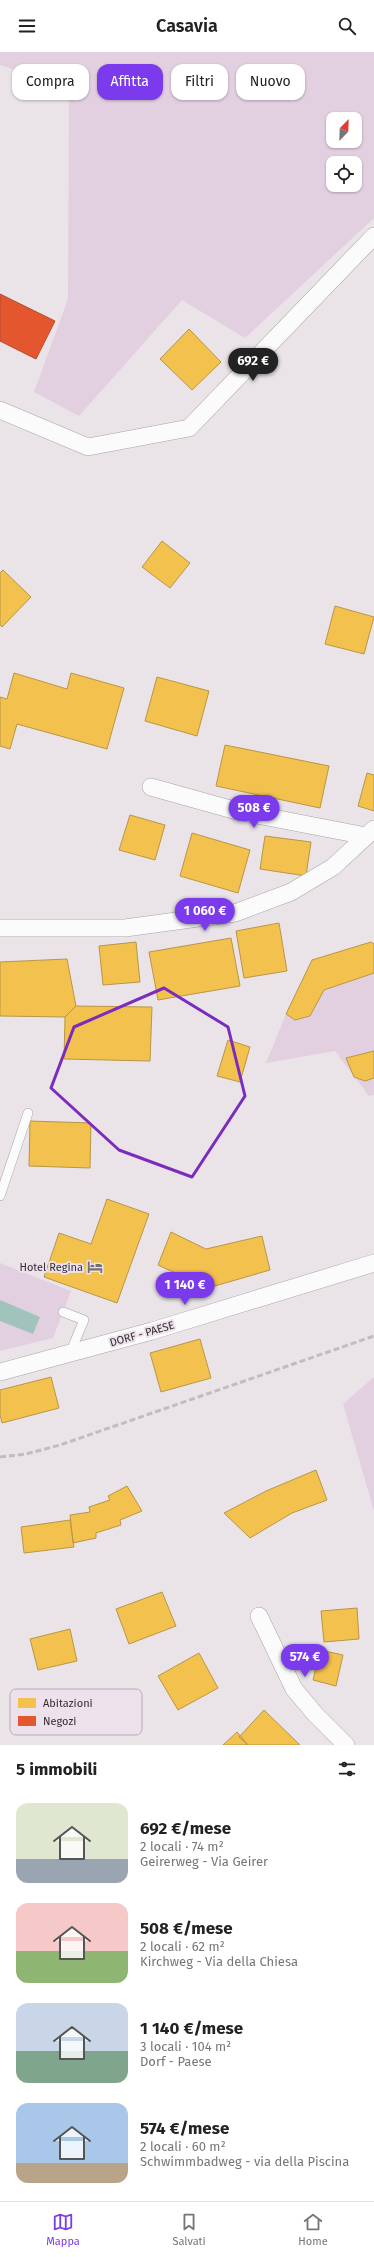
<!DOCTYPE html>
<html lang="it">
<head>
<meta charset="utf-8">
<style>
	:root { --surface:#fff; --page:#f6f6f6; --text:#222; --muted:#767676; --line:#e0e0e0; --accent:#7c3aed }
	body { margin:0; font-family:"Fira Sans",sans-serif; background:var(--page); color:var(--text); height:100vh; display:flex; flex-direction:column; font-size:15px; white-space:nowrap }
	* { box-sizing:border-box; margin:0 }
	p { font-size:13px; color:var(--muted) }
	.icon { flex:none; width:22px; height:22px; fill:none; stroke:currentColor; stroke-width:2; stroke-linecap:round; stroke-linejoin:round }
	.map { position:relative; height:1693px; overflow:hidden }
	.drawer { display:flex; flex-direction:column; background:var(--surface); flex:1 }
	.drawer>* { flex:none }
	.guide { position:absolute; left:12px; top:12px; width:350px; height:36px; display:flex; gap:8px }
	.needle { width:26px; rotate:23deg }
	.controls { position:absolute; left:326px; top:60px; display:grid; gap:8px }
	.controls a { display:grid; place-items:center; width:36px; height:36px; border-radius:8px; background:var(--surface); box-shadow:0 1px 3px #0004; font-size:20px }
	.price { position:absolute; translate:-50% -34px; padding:0 9px; border-radius:14px; background:var(--accent); color:#fff; font-size:13px; line-height:26px; filter:drop-shadow(0 1px 2px #0008) }
	.price::after { content:''; position:absolute; left:50%; top:24px; width:12px; height:9px; margin-left:-6px; background:inherit; clip-path:polygon(0 0,100% 0,50% 100%) }
	.price.current { background:#222; color:#fff }
	ul { padding:0; list-style:none }
	li { display:flex; align-items:center; gap:12px; height:100px; padding:0 16px }
	li span { display:grid; place-items:center; flex:none; width:112px; height:80px; border-radius:12px; color:#555 }
	li>.icon { margin-inline-start:auto }
	span .icon { width:48px; height:48px; fill:#fffc; stroke-width:1 }
	li b { font-size:17px }
	h2 { display:flex; justify-content:space-between; align-items:center; height:48px; padding:0 16px; font-size:17px }
	.pill { padding:0 14px; border-radius:12px; background:var(--surface); box-shadow:0 1px 3px #0004; font-size:14px; line-height:36px }
	.pill.current { background:var(--accent); color:#fff }
	header { display:flex; justify-content:space-between; align-items:center; height:52px; padding:0 16px; background:var(--surface); font-size:18px; font-weight:600 }
	.menu { display:flex; justify-content:space-around; align-items:center; height:56px; border-top:1px solid var(--line); background:var(--surface); font-size:11px; color:var(--muted) }
	.menu a { display:grid; justify-items:center; gap:2px }
	.menu .current { color:var(--accent) }
	.map>svg:first-child { display:block }
	.green { fill:#e2cfdf; fill-rule:evenodd }
	.water { fill:#a0c4bc }
	.homes { fill:#f2c14e; stroke:#b99646 }
	.shops { fill:#e4572e; stroke:#b04b30 }
	.lines { fill:none; stroke-linecap:round; stroke-linejoin:round }
	.lane-casing { stroke:#a7a3a6; stroke-width:10 }
	.street-casing { stroke:#a7a3a6; stroke-width:18 }
	.lane { stroke:#fcfbfc; stroke-width:9 }
	.street { stroke:#fcfbfc; stroke-width:17 }
	.rail { stroke:#bfbdbe; stroke-width:3; stroke-dasharray:6 3; stroke-linecap:butt }
	.marked { fill:none; stroke:#7b2cbf; stroke-width:3; stroke-linejoin:round }
	.labels { text-anchor:middle; dominant-baseline:central; stroke-width:4; stroke-linejoin:round; paint-order:stroke }
	.poi-label { font-size:11px; fill:#353034; stroke:#ede1eb; text-anchor:end }
	.street-label { font-size:11px; fill:#353034; stroke:#ede1eb }
	.key { fill:#ede1eb; stroke:#b6acb4; stroke-width:1 }
	.key-label { font-size:11px; fill:#353034 }
</style>
</head>
<body>
<header><svg class="icon" aria-label="menu" viewBox="0 0 24 24"><path d="M4 6h16M4 12h16M4 18h16"/></svg>Casavia<svg class="icon" aria-label="search" viewBox="0 0 24 24"><circle cx="10" cy="10" r="6"/><path d="M15 15l6 6"/></svg></header>
<div class="map">
<svg width="374" height="1693" viewBox="0 0 374 1693">
	<rect width="100%" height="100%" fill="#eae4e9"/>
	<!-- green -->
	<path class="green" d="M0 0H374V166L245 286 182 248 79 364 34 340 68 247 69 36 0 13ZM333 67H355V89H333ZM333 111H355V133H333Z
		M374 921V1043L369 1044 335 999 266 1011 286 962 295 968 310 964 324 938Z
		M0 1211 71 1239 53 1286 0 1299Z
		M374 1325V1459L343 1352Z"/>
	<!-- water -->
	<path class="water" d="M0 1248 40 1265 33 1282 0 1269Z"/>
	<!-- homes -->
	<path class="homes" d="M189 277 221 310 192 338 160 307Z
		M162 489 190 511 170 536 142 515Z
		M3 518 31 545 2 575 0 573V521Z
		M335 554 374 565 364 602 325 592Z
		M14 621 67 637 71 621 124 636 107 697 17 672 10 697 0 694V645L7 647Z
		M157 625 209 639 197 684 145 669Z
		M225 693 329 714 320 756 216 734Z
		M367 721 374 723V759L358 754Z
		M130 763 165 773 155 808 119 798Z
		M192 781 250 798 238 841 180 824Z
		M265 784 311 790 306 824 260 817Z
		M279 871 287 919 244 926 236 879Z
		M231 886 240 934 158 948 149 900Z
		M136 890 140 930 103 933 99 894Z
		M371 890 374 892V921L324 938 310 964 295 968 286 962 312 908Z
		M67 907 76 954 65 965 0 964V910Z
		M76 954 152 955 150 1009 64 1007 65 965Z
		M228 988 250 995 240 1030 217 1024Z
		M374 999V1026L365 1029 354 1025 346 1006Z
		M30 1069 91 1071 90 1116 29 1114Z
		M107 1147 149 1162 117 1251 44 1225 59 1181 91 1192Z
		M171 1180 206 1197 262 1184 270 1218 208 1236 158 1213Z
		M200 1287 211 1326 161 1340 150 1301Z
		M51 1325 59 1356 2 1371 0 1363V1338Z
		M316 1418 327 1448 292 1461 250 1486 224 1461 266 1439Z
		M127 1434 142 1459 120 1468 121 1473 96 1481V1486L73 1491 70 1463 90 1460 89 1455 110 1448 108 1444Z
		M70 1468 74 1495 24 1501 21 1475Z
		M162 1540 176 1574 129 1592 116 1557Z
		M357 1556 359 1587 324 1590 321 1559Z
		M70 1577 77 1609 38 1618 30 1587Z
		M320 1598 343 1603 336 1634 313 1628Z
		M199 1601 218 1636 178 1658 158 1624Z
		M264 1658 300 1693H248L239 1685Z
		M237 1680 248 1693H223Z"/>
	<!-- shops -->
	<path class="shops" d="M0 242 55 269 36 307 0 289Z"/>
	<g class="lines">
		<!-- lane casing -->
		<g class="lane-casing">
			<path id="lane" d="M0 1144 28 1061
				M63 1260 84 1268 70 1301"/>
		</g>
		<!-- street casing -->
		<g class="street-casing">
			<path id="street" d="M0 358 88 395 189 376 374 184
				M151 735 237 759 366 784
				M0 876H125L235 861 291 840 333 815 374 777
				M0 1320 152 1279 374 1211
				M259 1564 294 1637 315 1662 346 1693"/>
		</g>
		<!-- lane -->
		<use href="#lane" class="lane"/>
		<!-- street -->
		<use href="#street" class="street"/>
		<!-- rail -->
		<path class="rail" d="M0 1405 26 1402 60 1393 374 1284"/>
	</g>
	<!-- marked area -->
	<path class="marked" d="M164 936 228 975 245 1044 192 1125 119 1098 51 1036 74 975Z"/>
	<!-- icons -->
	<defs>
		<g id="hotel-bare" transform="scale(1.2)"><path d="M-6-4.5h1.5V1H6V5H4.5V3h-9V5H-6ZM-4 0a1.8 1.8 0 1 1 3.6 0ZM.5 0V-2.5h3Q6-2.5 6 0Z" fill="#746f73" stroke="#ede1eb" stroke-width="2.5" paint-order="stroke"/></g>
	</defs>
	<g fill-rule="evenodd">
		<use href="#hotel-bare" x="95" y="1215"/>
	</g>
	<g class="labels">
		<!-- poi labels -->
		<g class="poi-label">
			<text x="83" y="1215">Hotel Regina</text>
		</g>
		<!-- street labels -->
		<g class="street-label">
			<text transform="translate(142 1282) rotate(-16)">DORF - PAESE</text>
		</g>
	</g>
	<!-- legend -->
	<rect x="10" y="1637" width="132" height="46" rx="6" class="key"/>
	<rect x="18" y="1646" width="18" height="10" fill="#f2c14e"/>
	<rect x="18" y="1664" width="18" height="10" fill="#e4572e"/>
	<g class="key-label">
		<text x="43" y="1655">Abitazioni</text>
		<text x="43" y="1673">Negozi</text>
	</g>
</svg>
<div class="controls">
<a><svg class="needle" viewBox="-14 -14 28 28"><path d="M0-13l5 13h-10z" fill="#e53935"/><path d="M0 13l5-13h-10z" fill="#767676"/></svg></a>
<a><svg class="icon" aria-label="locate" viewBox="0 0 24 24"><circle cx="12" cy="12" r="6"/><path d="M12 2v4M12 18v4M2 12h4M18 12h4"/></svg></a>
</div>
<b class="price current" style="left:253px;top:330px">692 €</b>
<b class="price" style="left:254px;top:777px">508 €</b>
<b class="price" style="left:205px;top:880px">1 060 €</b>
<b class="price" style="left:185px;top:1254px">1 140 €</b>
<b class="price" style="left:305px;top:1626px">574 €</b>
<div class="guide">
<a class="pill">Compra</a>
<a class="pill current">Affitta</a>
<a class="pill">Filtri</a>
<a class="pill">Nuovo</a>
</div>
</div>
<section class="drawer">
<h2>5 immobili<svg class="icon" aria-label="filters" viewBox="0 0 24 24"><path d="M4 7h16M4 17h16"/><circle cx="9" cy="7" r="2"/><circle cx="15" cy="17" r="2"/></svg></h2>
<ul>
<li><span style="background:linear-gradient(#dfe7d0 70%,#9aa5b1 0)"><svg class="icon" aria-label="home" viewBox="0 0 24 24"><path d="M3 11l9-7 9 7M6 9v11h12V9"/></svg></span><div><b>692 €/mese</b><p>2 locali · 74 m²</p><p>Geirerweg - Via Geirer</p></div></li>
<li><span style="background:linear-gradient(#f6c9c9 60%,#8fb573 0)"><svg class="icon" aria-label="home" viewBox="0 0 24 24"><path d="M3 11l9-7 9 7M6 9v11h12V9"/></svg></span><div><b>508 €/mese</b><p>2 locali · 62 m²</p><p>Kirchweg - Via della Chiesa</p></div></li>
<li><span style="background:linear-gradient(#c9d6e8 60%,#7fa58c 0)"><svg class="icon" aria-label="home" viewBox="0 0 24 24"><path d="M3 11l9-7 9 7M6 9v11h12V9"/></svg></span><div><b>1 140 €/mese</b><p>3 locali · 104 m²</p><p>Dorf - Paese</p></div></li>
<li><span style="background:linear-gradient(#a9c7e8 75%,#b9a48a 0)"><svg class="icon" aria-label="home" viewBox="0 0 24 24"><path d="M3 11l9-7 9 7M6 9v11h12V9"/></svg></span><div><b>574 €/mese</b><p>2 locali · 60 m²</p><p>Schwimmbadweg - via della Piscina</p></div></li>
</ul>
</section>
<nav class="menu">
<a class="current"><svg class="icon" aria-label="map" viewBox="0 0 24 24"><path d="M3 6l6-2 6 2 6-2v14l-6 2-6-2-6 2zM9 4v14M15 6v14"/></svg>Mappa</a>
<a><svg class="icon" aria-label="saved" viewBox="0 0 24 24"><path d="M7 4h10v16l-5-4-5 4z"/></svg>Salvati</a>
<a><svg class="icon" aria-label="home" viewBox="0 0 24 24"><path d="M3 11l9-7 9 7M6 9v11h12V9"/></svg>Home</a>
</nav>
</body>
</html>
